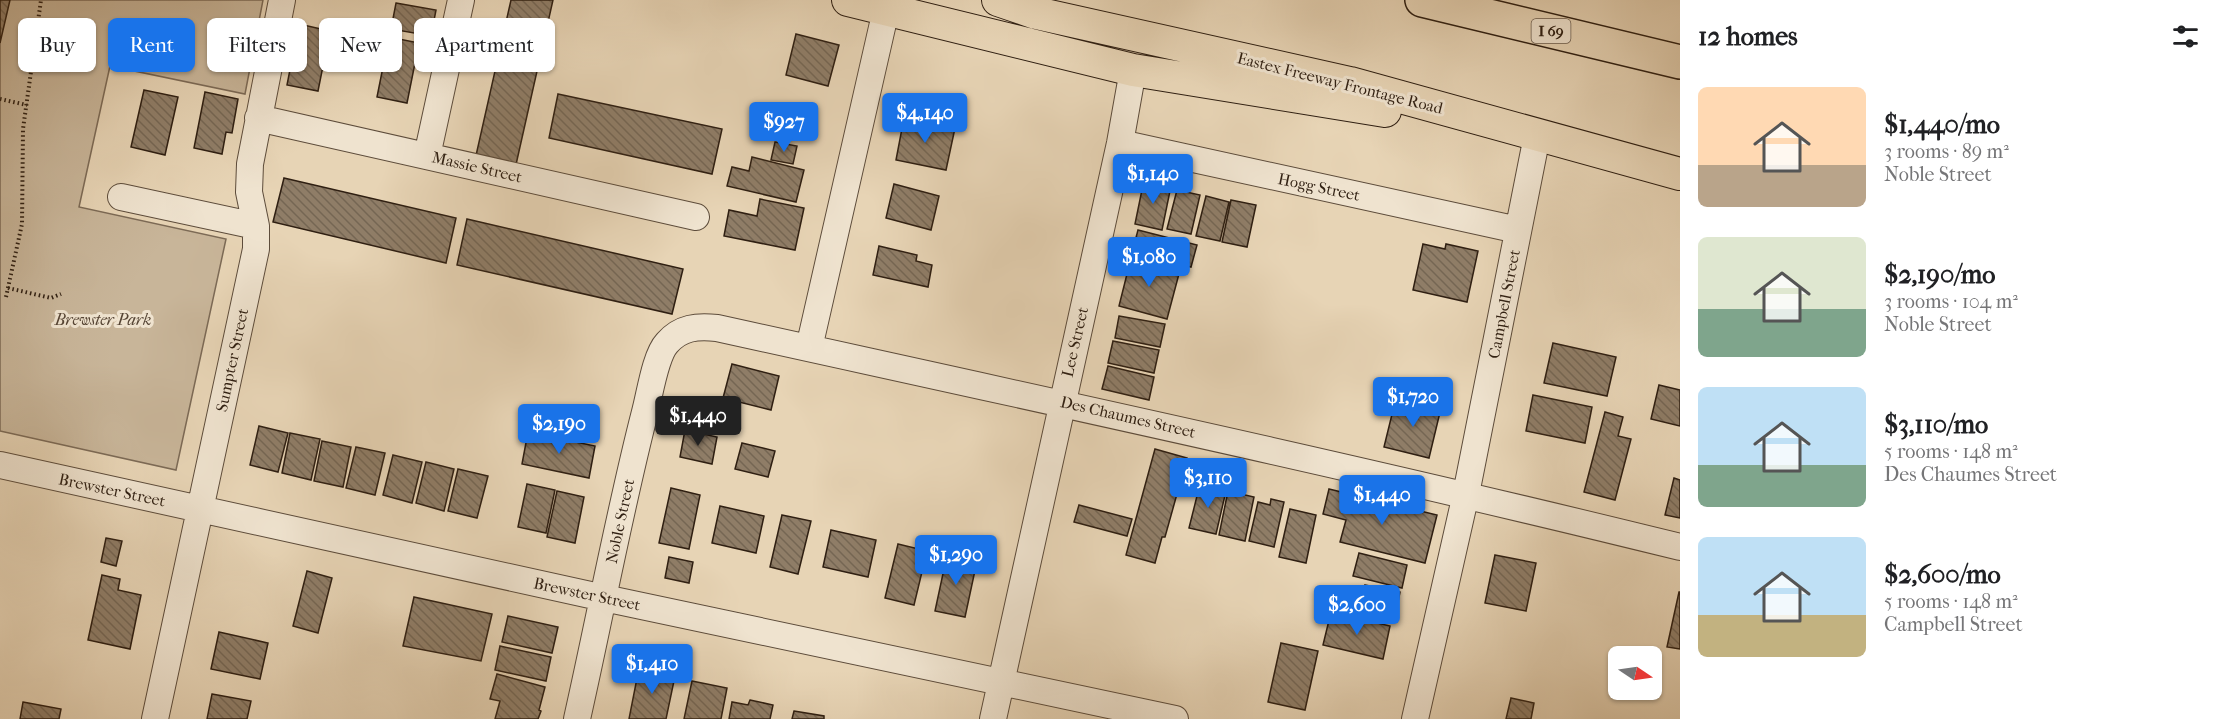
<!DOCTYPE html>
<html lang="en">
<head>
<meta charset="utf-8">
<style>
	:root { --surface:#fff; --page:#f6f6f6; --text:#202124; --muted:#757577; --accent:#1a73e8 }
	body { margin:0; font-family:"IM FELL French Canon",serif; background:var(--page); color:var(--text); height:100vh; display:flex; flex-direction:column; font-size:22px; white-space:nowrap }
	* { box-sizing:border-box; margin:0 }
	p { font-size:20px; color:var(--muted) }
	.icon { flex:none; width:33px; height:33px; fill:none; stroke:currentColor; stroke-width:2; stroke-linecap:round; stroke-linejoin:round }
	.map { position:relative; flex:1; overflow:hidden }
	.panel { display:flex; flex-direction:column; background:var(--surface); width:540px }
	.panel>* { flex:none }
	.guide { position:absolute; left:18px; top:18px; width:570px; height:54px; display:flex; gap:12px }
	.needle { width:39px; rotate:103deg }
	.fabs { position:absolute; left:1608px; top:646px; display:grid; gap:12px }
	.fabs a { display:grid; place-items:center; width:54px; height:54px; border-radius:9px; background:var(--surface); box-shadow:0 2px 4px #0004; font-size:30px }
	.price { position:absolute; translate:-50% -51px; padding:0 14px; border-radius:6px; background:var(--accent); color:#fff; font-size:20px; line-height:39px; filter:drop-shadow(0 2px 3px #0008) }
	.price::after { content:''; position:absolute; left:50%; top:36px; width:18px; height:14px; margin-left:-9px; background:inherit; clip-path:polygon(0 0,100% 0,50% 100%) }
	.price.on { background:#222; color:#fff }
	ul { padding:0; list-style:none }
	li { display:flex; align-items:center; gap:18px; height:150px; padding:0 18px }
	li span { display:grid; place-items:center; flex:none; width:168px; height:120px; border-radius:9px; color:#555 }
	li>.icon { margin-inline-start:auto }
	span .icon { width:72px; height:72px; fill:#fffc; stroke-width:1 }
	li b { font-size:26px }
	h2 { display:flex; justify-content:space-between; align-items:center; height:72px; padding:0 18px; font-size:26px }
	.chip { padding:0 21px; border-radius:9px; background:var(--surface); box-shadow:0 2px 4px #0004; font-size:21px; line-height:54px }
	.chip.on { background:var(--accent); color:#fff }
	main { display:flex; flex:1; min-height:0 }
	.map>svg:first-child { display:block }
	.green { fill:#c8b599; stroke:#7c6a56; stroke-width:1.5 }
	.building { fill:url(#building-back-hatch); stroke:#2f1f12; stroke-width:1.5 }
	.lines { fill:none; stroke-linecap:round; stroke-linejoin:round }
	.minor-casing { stroke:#5d4c3b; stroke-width:28 }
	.major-casing { stroke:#2f1f12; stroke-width:34 }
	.highway-casing { stroke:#2f1f12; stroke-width:36 }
	.path { stroke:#2f1f12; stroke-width:4; stroke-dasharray:1.5 3; stroke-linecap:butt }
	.minor { stroke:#efe3cf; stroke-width:26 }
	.major { stroke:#e7d4b5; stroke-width:32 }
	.highway { stroke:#e7d4b5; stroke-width:33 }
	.labels { text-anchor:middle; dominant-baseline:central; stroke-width:6; stroke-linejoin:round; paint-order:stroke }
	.shield { fill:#efe3cf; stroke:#695a4b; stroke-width:1.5 }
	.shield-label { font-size:15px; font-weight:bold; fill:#2f1f12 }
	.street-label { font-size:16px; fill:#2f1f12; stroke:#efe3cf }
	.park-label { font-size:16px; font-style:italic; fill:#554434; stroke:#efe3cf }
</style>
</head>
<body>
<main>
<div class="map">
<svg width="1680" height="719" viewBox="0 0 1680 719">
	<defs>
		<pattern id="building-back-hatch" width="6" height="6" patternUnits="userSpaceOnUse" patternTransform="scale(1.5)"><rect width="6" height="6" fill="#8f7d67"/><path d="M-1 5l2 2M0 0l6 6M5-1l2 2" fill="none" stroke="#756653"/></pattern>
	</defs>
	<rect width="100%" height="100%" fill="#e7d4b5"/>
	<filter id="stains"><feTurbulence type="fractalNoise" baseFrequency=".00333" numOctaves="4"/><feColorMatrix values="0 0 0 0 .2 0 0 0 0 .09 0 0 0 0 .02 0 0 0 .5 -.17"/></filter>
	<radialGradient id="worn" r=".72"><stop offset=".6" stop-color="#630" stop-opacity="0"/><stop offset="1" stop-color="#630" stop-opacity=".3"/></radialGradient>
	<!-- green -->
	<path class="green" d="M0 0H263L245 94 110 66 79 207 226 239 176 470 0 431Z"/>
	<!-- building -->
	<path class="building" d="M0 0H10L0 43Z
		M511 0H553L515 169 475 160Z
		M396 3 436 10 431 36 391 29Z
		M299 24 330 31 318 91 287 85Z
		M796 34 839 45 828 86 786 75Z
		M389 37 419 43 407 103 377 97Z
		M144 90 178 97 165 155 131 147Z
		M205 92 238 99 232 133 226 132 222 154 194 148Z
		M558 94 722 129 712 174 549 138Z
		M904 118 955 128 946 170 896 160Z
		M775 142 797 146 793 164 771 160Z
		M752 157 804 170 796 202 727 186 732 167 749 171Z
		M284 178 456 218 446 263 273 222Z
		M1144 180 1171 186 1162 230 1135 224Z
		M894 184 939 196 931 230 886 218Z
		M1177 190 1200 195 1191 234 1167 229Z
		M1206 196 1229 202 1220 241 1196 236Z
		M760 199 804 208 795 250 724 236 729 210 757 216Z
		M1231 200 1256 205 1247 247 1222 242Z
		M467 219 683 269 672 314 457 265Z
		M1138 230 1197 245 1191 267 1132 253Z
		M1423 244 1445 249 1446 244 1478 251 1467 302 1413 290Z
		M879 246 917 255 916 261 932 265 928 287 873 275Z
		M1131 258 1180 270 1167 319 1119 306Z
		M1119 316 1165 324 1160 347 1115 338Z
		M1113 341 1159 350 1154 373 1108 363Z
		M1553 343 1616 357 1607 396 1544 383Z
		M732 364 779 376 771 410 723 398Z
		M1108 366 1154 377 1149 400 1102 389Z
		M1659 385 1680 390V426L1651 419Z
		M1533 395 1592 407 1585 443 1526 431Z
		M1396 398 1441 408 1429 458 1384 447Z
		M1605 412 1623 417 1618 436 1631 439 1615 500 1584 492Z
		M259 426 288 433 278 472 250 465Z
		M685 430 717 437 712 464 680 457Z
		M528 432 595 446 589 478 522 464Z
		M290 433 320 439 311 480 282 473Z
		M322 441 351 447 343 487 314 481Z
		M742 443 775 451 768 477 735 469Z
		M356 447 385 453 375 495 346 488Z
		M1155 449 1187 458 1165 537H1162L1155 563 1126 555Z
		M393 455 422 462 412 503 383 495Z
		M426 462 454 469 444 511 416 503Z
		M458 469 488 476 477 518 448 511Z
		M1674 478 1680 480V518L1665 515Z
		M527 484 555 490 546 533 518 527Z
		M1200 484 1226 491 1216 534 1189 528Z
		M671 488 700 495 689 549 659 543Z
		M1329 489 1437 515 1425 563 1340 542 1346 520 1323 514Z
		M557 491 584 497 575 543 547 537Z
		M1228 491 1254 497 1245 541 1219 535Z
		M1271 499 1284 502 1274 547 1249 541 1258 502 1270 505Z
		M1079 505 1132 519 1127 536 1074 522Z
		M720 506 764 516 756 553 712 543Z
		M1290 509 1316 515 1306 563 1279 557Z
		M782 515 811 521 798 574 770 567Z
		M831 530 876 540 868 577 823 567Z
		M106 538 122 541 116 566 101 562Z
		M898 544 927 551 914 605 885 598Z
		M1359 553 1407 565 1402 588 1353 576Z
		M947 555 977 561 965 617 935 611Z
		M1495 555 1536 563 1526 611 1485 603Z
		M669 557 693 562 689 583 665 578Z
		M307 571 332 578 318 633 293 626Z
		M102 575 120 579 118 590 141 595 130 649 88 640Z
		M1365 585 1400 592 1395 617 1360 610Z
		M1679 592H1680V649L1667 647Z
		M414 597 492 614 481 661 403 646Z
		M1331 612 1390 626 1383 659 1323 645Z
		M508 616 558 627 552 653 502 642Z
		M219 632 268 643 260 679 211 669Z
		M1281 643 1318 651 1305 710 1268 702Z
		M500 646 551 657 546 681 495 670Z
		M639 668 675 676 666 719H629Z
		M497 674 545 687 539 710 541 711 538 719H495L500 701 490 699Z
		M692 681 727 688 721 719H684Z
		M212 694 251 701 247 719H207Z
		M1511 698 1534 703 1531 719H1506Z
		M750 700 773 705 770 719H729L732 702 748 705Z
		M23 702 61 709 59 719H20Z
		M794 711 824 716V719H792Z"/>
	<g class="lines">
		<!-- minor casing -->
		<g class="minor-casing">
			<path id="minor" d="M258 118 696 217
				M1120 143 1518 230
				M427 156 461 0
				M121 197 256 226
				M809 348 886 10
				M0 465 604 598 1175 719
				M155 719 256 249V226L249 192 250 164 282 0
				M577 719C600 617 619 513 645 412 650 394 655 356 667 343 681 327 697 326 717 328 1039 399 1360 468 1680 547
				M993 719 1120 143 1133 70
				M1415 719 1466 494 1537 136"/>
		</g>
		<!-- major casing -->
		<g class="major-casing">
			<path id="major" d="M848 0 1133 70 1385 111
				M998 0 1036 13 1350 83 1680 174"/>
		</g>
		<!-- highway casing -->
		<g class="highway-casing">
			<path id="highway" d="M1422 0 1680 62"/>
		</g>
		<!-- path -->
		<path class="path" d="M0 99 27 105
			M8 288 51 298 61 294
			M6 297 22 224 23 129 41 0"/>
		<!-- minor -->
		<use href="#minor" class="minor"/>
		<!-- major -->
		<use href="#major" class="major"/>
		<!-- highway -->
		<use href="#highway" class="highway"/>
	</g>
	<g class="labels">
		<!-- shield labels -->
		<rect class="shield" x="1531.5" y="19" width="39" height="24" rx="4.5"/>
		<g class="shield-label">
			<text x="1551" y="31">I 69</text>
		</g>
		<!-- street labels -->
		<g class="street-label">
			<text transform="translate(1340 83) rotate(14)">Eastex Freeway Frontage Road</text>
			<text transform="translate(477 167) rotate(13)">Massie Street</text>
			<text transform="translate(1319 187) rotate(12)">Hogg Street</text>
			<text transform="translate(1504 304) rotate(-79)">Campbell Street</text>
			<text transform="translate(1075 342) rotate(-77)">Lee Street</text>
			<text transform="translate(232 360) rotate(-78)">Sumpter Street</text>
			<text transform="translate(1128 417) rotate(13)">Des Chaumes Street</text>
			<text transform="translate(112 490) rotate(12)">Brewster Street</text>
			<text transform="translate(620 521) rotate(-78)">Noble Street</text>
			<text transform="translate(587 594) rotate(12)">Brewster Street</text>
		</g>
		<!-- park labels -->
		<g class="park-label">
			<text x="103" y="319">Brewster Park</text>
		</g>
	</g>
	<rect width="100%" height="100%" filter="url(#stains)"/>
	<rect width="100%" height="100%" fill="url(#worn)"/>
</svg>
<div class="fabs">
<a><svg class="needle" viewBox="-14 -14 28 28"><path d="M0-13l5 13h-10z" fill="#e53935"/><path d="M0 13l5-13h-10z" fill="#757577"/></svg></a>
</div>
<b class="price" style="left:925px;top:144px">$4,140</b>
<b class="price" style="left:784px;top:153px">$927</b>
<b class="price" style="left:1153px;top:205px">$1,140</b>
<b class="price" style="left:1149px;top:288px">$1,080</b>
<b class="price" style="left:1413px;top:428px">$1,720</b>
<b class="price on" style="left:698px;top:447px">$1,440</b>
<b class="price" style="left:559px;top:455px">$2,190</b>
<b class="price" style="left:1208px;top:509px">$3,110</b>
<b class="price" style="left:1382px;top:526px">$1,440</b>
<b class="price" style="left:956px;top:586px">$1,290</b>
<b class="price" style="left:1357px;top:636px">$2,600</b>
<b class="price" style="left:652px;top:695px">$1,410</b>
<div class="guide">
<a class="chip">Buy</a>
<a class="chip on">Rent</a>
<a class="chip">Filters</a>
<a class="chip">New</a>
<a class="chip">Apartment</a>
</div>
</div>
<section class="panel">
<h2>12 homes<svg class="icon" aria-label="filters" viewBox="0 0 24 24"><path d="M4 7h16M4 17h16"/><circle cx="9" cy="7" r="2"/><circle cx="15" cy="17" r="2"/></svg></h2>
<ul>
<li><span style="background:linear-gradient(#ffd9b3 65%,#b9a48a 0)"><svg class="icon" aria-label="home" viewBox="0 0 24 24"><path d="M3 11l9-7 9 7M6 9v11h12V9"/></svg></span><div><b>$1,440/mo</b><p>3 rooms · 89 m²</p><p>Noble Street</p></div></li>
<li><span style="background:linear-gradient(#dfe7d0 60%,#7fa58c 0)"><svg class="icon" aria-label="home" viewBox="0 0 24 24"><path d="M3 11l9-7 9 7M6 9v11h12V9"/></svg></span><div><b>$2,190/mo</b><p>3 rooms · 104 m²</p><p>Noble Street</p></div></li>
<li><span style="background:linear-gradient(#bfe0f5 65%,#7fa58c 0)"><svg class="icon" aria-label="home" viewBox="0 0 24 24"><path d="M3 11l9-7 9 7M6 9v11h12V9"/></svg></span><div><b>$3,110/mo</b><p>5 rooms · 148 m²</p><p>Des Chaumes Street</p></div></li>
<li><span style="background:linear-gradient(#bfe0f5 65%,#c2b280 0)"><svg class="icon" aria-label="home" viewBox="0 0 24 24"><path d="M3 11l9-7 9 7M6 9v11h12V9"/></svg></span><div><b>$2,600/mo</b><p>5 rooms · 148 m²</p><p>Campbell Street</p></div></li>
</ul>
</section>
</main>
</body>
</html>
